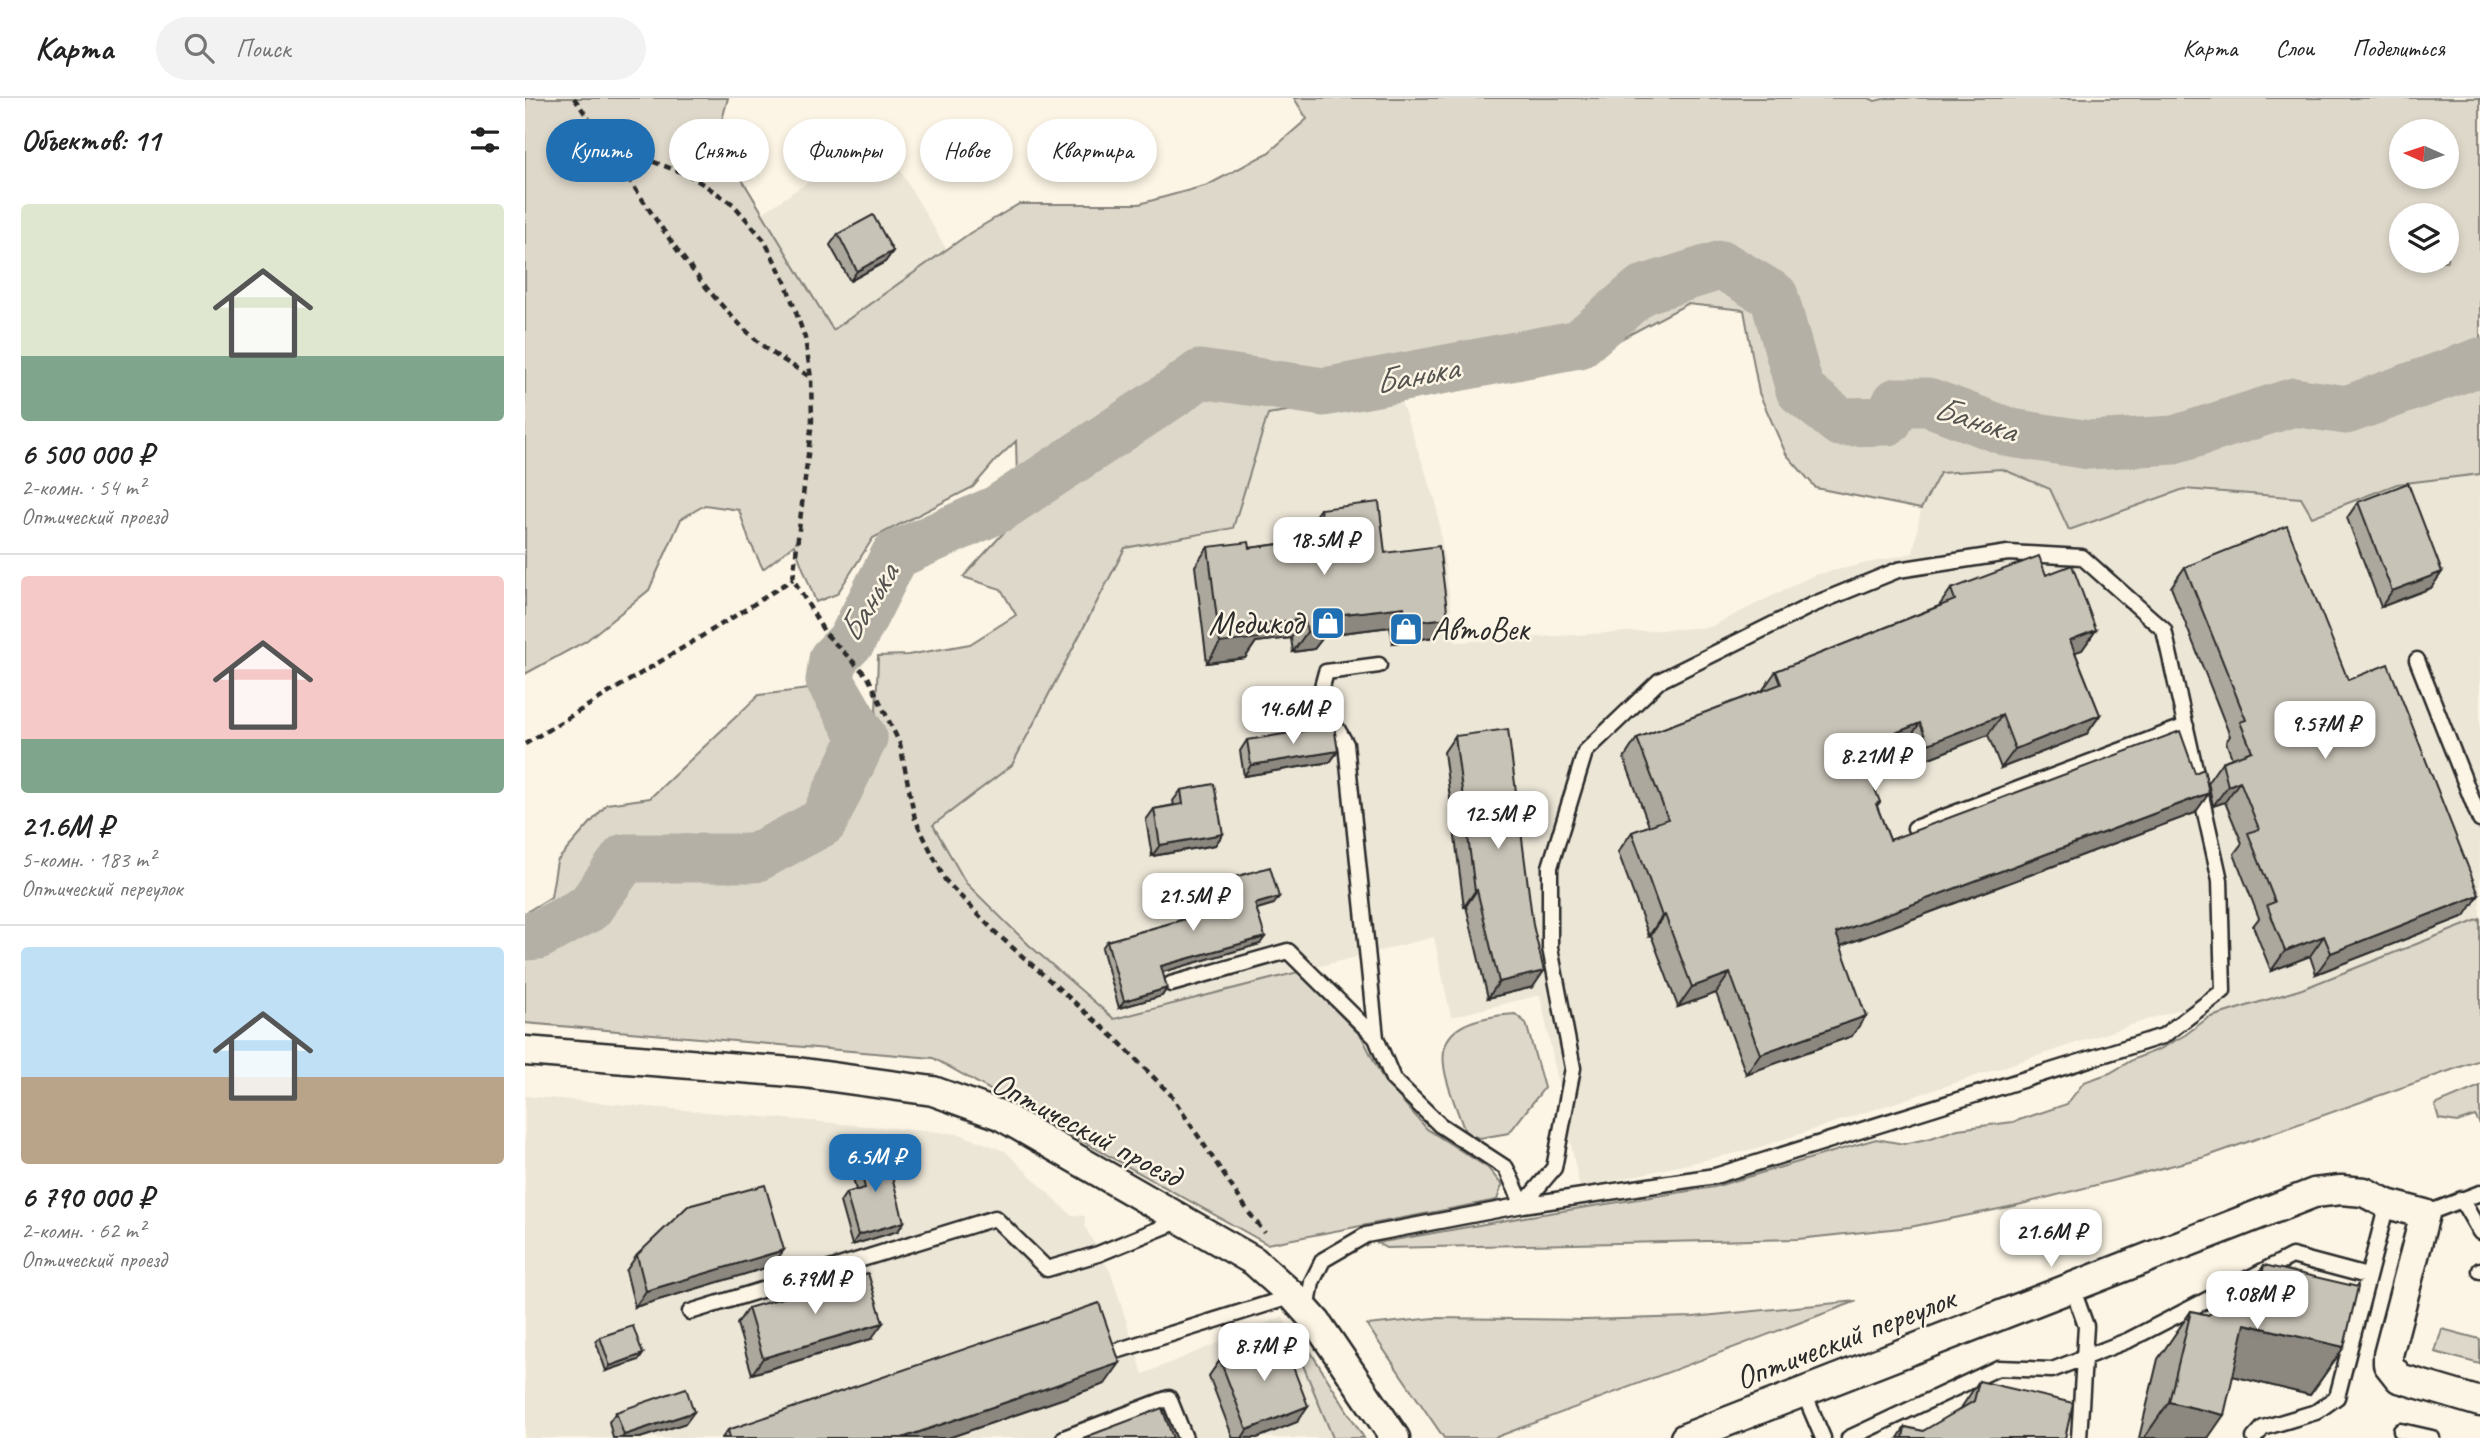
<!DOCTYPE html>
<html lang="ru">
<head>
<meta charset="utf-8">
<style>
	:root { --surface:#fff; --page:#f2f2f2; --text:#222; --muted:#767676; --line:#e0e0e0; --accent:#1f6fb2 }
	body { margin:0; font-family:Caveat,sans-serif; background:var(--page); color:var(--text); height:100vh; display:flex; flex-direction:column; font-size:26px; white-space:nowrap }
	* { box-sizing:border-box; margin:0 }
	p { font-size:23px; color:var(--muted) }
	.icon { flex:none; width:38px; height:38px; fill:none; stroke:currentColor; stroke-width:2; stroke-linecap:round; stroke-linejoin:round }
	.map { position:relative; flex:1; overflow:hidden }
	.drawer { display:flex; flex-direction:column; background:var(--surface); width:525px }
	.drawer>* { flex:none }
	.guide { position:absolute; left:21px; top:21px; width:665px; height:63px; display:flex; gap:14px }
	.needle { width:46px; rotate:273deg }
	.fabs { position:absolute; left:1864px; top:21px; display:grid; gap:14px }
	.fabs a { display:grid; place-items:center; width:70px; height:70px; border-radius:50%; background:var(--surface); box-shadow:0 4px 10px #0003; font-size:35px }
	.price { position:absolute; translate:-50% -60px; padding:0 16px; border-radius:14px; background:#fff; color:#222; font-size:23px; line-height:46px; filter:drop-shadow(0 2px 4px #0008) }
	.price::after { content:''; position:absolute; left:50%; top:42px; width:21px; height:16px; margin-left:-10px; background:inherit; clip-path:polygon(0 0,100% 0,50% 100%) }
	.price.active { background:var(--accent); color:#fff }
	ul { padding:0; list-style:none }
	li { display:grid; align-content:center; gap:14px; height:371px; padding:0 21px }
	li+li { border-top:2px solid var(--line) }
	li span { display:grid; place-items:center; height:217px; border-radius:7px; color:#555 }
	li>.icon { margin-inline-start:auto }
	span .icon { width:126px; height:126px; fill:#fffc; stroke-width:1 }
	li b { font-size:30px }
	h2 { display:flex; justify-content:space-between; align-items:center; height:84px; padding:0 21px; font-size:30px }
	.chip { padding:0 24px; border-radius:32px; background:var(--surface); box-shadow:0 4px 10px #0003; font-size:24px; line-height:63px }
	.chip.active { background:var(--accent); color:#fff }
	header { display:flex; align-items:center; gap:42px; box-sizing:border-box; height:98px; padding:0 35px; background:var(--surface); border-bottom:2px solid var(--line) }
	header strong { font-size:33px }
	nav { display:flex; gap:38px; margin-inline-start:auto; font-size:24px }
	.search { width:490px; height:63px; background:var(--page); display:flex; align-items:center; gap:18px; box-sizing:border-box; padding:0 24px; border-radius:38px; color:var(--muted); font-size:26px }
	main { display:flex; flex:1; min-height:0 }
	.map>svg:first-child { display:block }
	.built { fill:#ece6d7 }
	.green { fill:#ded8ca; stroke:#84827a; stroke-width:2; fill-rule:evenodd }
	.lines { fill:none; stroke-linecap:round; stroke-linejoin:round }
	.river { stroke:#b4b0a5; stroke-width:49 }
	.lane-casing { stroke:#2b2b2b; stroke-width:19 }
	.street-casing { stroke:#2b2b2b; stroke-width:33 }
	.path { stroke:#2b2b2b; stroke-width:4.5; stroke-dasharray:7 5; stroke-linecap:butt }
	.lane { stroke:#fcf5e5; stroke-width:14 }
	.street { stroke:#fcf5e5; stroke-width:28 }
	.wall { fill:#aca89d; stroke:#2b2b2b; stroke-width:2 }
	.shaded-wall { fill:#8c8880; stroke:#2b2b2b; stroke-width:2 }
	.building { fill:#c8c3b7; stroke:#2b2b2b; stroke-width:2 }
	.labels { text-anchor:middle; dominant-baseline:central; stroke-width:5; stroke-linejoin:round; paint-order:stroke }
	.poi-label { font-size:33px; fill:#2b2b2b; stroke:#fcf5e5; text-anchor:end }
	.street-label { font-size:33px; fill:#2b2b2b; stroke:#fcf5e5 }
	.water-label { font-size:35px; font-style:italic; fill:#545350; stroke:#fcf5e5 }
</style>
</head>
<body>
<header>
<strong>Карта</strong>
<div class="search"><svg class="icon" aria-label="search" viewBox="0 0 24 24"><circle cx="10" cy="10" r="6"/><path d="M15 15l6 6"/></svg>Поиск</div>
<nav><a>Карта</a><a>Слои</a><a>Поделиться</a></nav>
</header>
<main>
<section class="drawer">
<h2>Объектов: 11<svg class="icon" aria-label="filters" viewBox="0 0 24 24"><path d="M4 7h16M4 17h16"/><circle cx="9" cy="7" r="2"/><circle cx="15" cy="17" r="2"/></svg></h2>
<ul>
<li><span style="background:linear-gradient(#dfe7d0 70%,#7fa58c 0)"><svg class="icon" aria-label="home" viewBox="0 0 24 24"><path d="M3 11l9-7 9 7M6 9v11h12V9"/></svg></span><div><b>6 500 000 ₽</b><p>2-комн. · 54 m²</p><p>Оптический проезд</p></div></li>
<li><span style="background:linear-gradient(#f6c9c9 75%,#7fa58c 0)"><svg class="icon" aria-label="home" viewBox="0 0 24 24"><path d="M3 11l9-7 9 7M6 9v11h12V9"/></svg></span><div><b>21.6M ₽</b><p>5-комн. · 183 m²</p><p>Оптический переулок</p></div></li>
<li><span style="background:linear-gradient(#bfe0f5 60%,#b9a48a 0)"><svg class="icon" aria-label="home" viewBox="0 0 24 24"><path d="M3 11l9-7 9 7M6 9v11h12V9"/></svg></span><div><b>6 790 000 ₽</b><p>2-комн. · 62 m²</p><p>Оптический проезд</p></div></li>
</ul>
</section>
<div class="map">
<svg width="1955" height="1340" viewBox="0 0 1955 1340">
	<rect width="100%" height="100%" fill="#fcf5e5"/>
	<filter id="ink" filterUnits="userSpaceOnUse"><feTurbulence type="fractalNoise" baseFrequency=".0143" numOctaves="2"/><feDisplacementMap in="SourceGraphic" scale="14" xChannelSelector="R" yChannelSelector="G"/><feConvolveMatrix kernelMatrix="1 2 1 2 8 2 1 2 1" color-interpolation-filters="sRGB"/></filter>
	<g filter="url(#ink)">
		<!-- built -->
		<path class="built" d="M353 35 422 152 308 232 238 115Z
			M873 295 911 404 931 544 1185 529 1289 477 1388 455 1396 411 1415 375 1477 371 1525 391 1544 432 1659 391 1776 400 1787 419 1872 386 1955 376V821L1777 891 1683 920 1652 912 1229 1051 1055 1090 1015 897 926 919 909 839 589 921 504 847 441 785 408 727 487 667 600 450 708 429 743 316Z
			M0 998 434 1036 480 1053 546 1117 560 1118V1129L586 1175 618 1276 758 1218 808 1340H0Z"/>
		<!-- green -->
		<path class="green" d="M0 0H203L192 40 308 232 445 135 494 106H614L683 87 743 55 782 21 769 0H1344L1350 3 1362 0H1955V376L1872 386 1787 419 1776 400 1659 391 1544 432 1525 391 1477 371 1415 375 1396 411 1291 390 1261 356 1234 295 1219 212 1162 206 1079 250 985 278 743 316 708 430 600 450 487 667 408 727 441 785 504 847 589 921 773 874 837 939 858 981 902 1031 963 1070 977 1087 972 1102 742 1146 408 960 0 925V815L26 799 32 763 82 706 125 700 234 597 292 590 350 644 353 558 383 557 445 546 491 517 476 491 438 479 493 419 491 343 471 362 448 389 348 440 312 496 291 504 269 447 238 471 224 442 214 412 180 407 156 421 124 492 61 543 0 576ZM1876 33H1922V79H1876ZM1876 117H1922V163H1876Z
			M1955 821V962L1680 1059 1489 1108 1385 1129 1273 1141 861 1150 852 1145 999 1119 1189 1089 1351 1041 1379 1046 1406 1040 1433 1031 1488 1024 1542 1006 1559 984 1585 975 1609 961 1635 951 1660 937 1683 920 1777 891Z
			M990 916 1001 925 1019 990 984 1035 955 1040 941 1036C915 967 892 923 990 916Z
			M1955 988V1026L1950 1018 1932 1024 1914 1021 1910 1007Z
			M1332 1203 969 1340H919L842 1227 909 1220 1060 1222 1168 1219Z
			M1917 1231 1955 1241V1266L1910 1254Z
			M766 1238 777 1240 839 1340H808Z"/>
		<g class="lines">
			<!-- river -->
			<path class="river" d="M0 838 13 837 64 810 100 760H230L298 724 338 640 305 583 308 561 327 542 370 457 473 411 652 293 675 276 799 294 1054 246 1117 192 1197 167 1249 198 1275 292 1315 324 1363 323 1372 304H1403L1486 335 1564 347 1649 342 1769 304 1821 312 1955 264"/>
			<!-- lane casing -->
			<g class="lane-casing">
				<path id="lane" d="M1892 562 1955 722
					M1390 730 1661 628
					M646 886 763 853 851 940 868 981 915 1027 981 1070 998 1107 1029 1070 1048 970 1025 850V769L1060 654 1134 583 1287 507 1373 472 1483 455 1557 459 1639 532 1695 782 1698 893 1638 938 1190 1078 998 1107 841 1137 798 1162 787 1184 782 1213
					M851 940 821 646 794 600 801 574 854 567
					M1936 1101 1955 1134
					M1900 1116 1955 1095
					M1955 1172V1173
					M1547 1189 1561 1228 1554 1340
					M165 1214 470 1120 522 1171 573 1156 656 1122
					M588 1254 768 1198
					M1278 1293 1298 1340
					M1876 1333 1907 1340
					M539 1340 644 1300 660 1340
					M1324 1340 1473 1270 1527 1272 1604 1242 1767 1158 1842 1178
					M1729 1340 1738 1330 1791 1314 1812 1299 1862 1106"/>
			</g>
			<!-- street casing -->
			<g class="street-casing">
				<path id="street" d="M0 953 279 975 408 993 475 1017 729 1163 768 1198 792 1225 870 1340
					M1160 1340 1789 1095 1816 1092 1839 1094 1862 1106 1900 1116 1863 1257V1266L1874 1280 1955 1304"/>
			</g>
			<!-- path -->
			<path class="path" d="M49 0C107 80 155 172 228 239 244 255 266 266 285 279
				M83 47 164 77 208 106 239 142 260 183 280 240 286 280 287 323 268 481 300 535 343 579 375 646 390 721 420 782 470 834 593 943 646 997 725 1116 740 1135
				M0 646 223 510 268 481"/>
			<!-- lane -->
			<use href="#lane" class="lane"/>
			<!-- street -->
			<use href="#street" class="street"/>
		</g>
		<!-- wall -->
		<path class="wall" d="M313 136 368 153 360 164 325 183 305 147Z
			M1833 404 1917 474 1906 490 1856 509 1822 420Z
			M795 411 860 455 909 539 868 545 865 529 800 537 789 551 768 554 766 540 731 544 720 560 682 565 670 468 683 449 725 450 783 442 781 431Z
			M1660 469 1823 582 1940 818 1791 876 1785 858 1746 873 1728 828 1734 820 1709 756 1717 745 1700 704 1688 708 1683 684 1697 664 1707 660 1701 644 1705 638 1646 489Z
			M1521 477 1571 532 1557 552 1550 554 1575 617 1561 637 1476 670 1463 637 1389 666 1381 645 1321 669 1355 704 1352 708 1365 742 1670 675 1684 695 1670 715 1316 848 1327 938 1221 976 1191 895 1153 909 1126 837 1124 838 1093 754 1107 734 1124 728 1099 660 1112 640 1237 593 1251 573 1414 508 1426 491Z
			M930 638 1008 889 963 900 941 808 939 809 919 654Z
			M722 642 813 653 805 664 719 678 715 653Z
			M656 692 698 736 690 747 627 758 621 722 629 711 649 707 648 703Z
			M671 790 749 806 732 811 735 846 637 874 642 890 637 898 594 910 577 850 582 843 671 818 666 797Z
			M331 1055 379 1124 373 1133 327 1147 315 1104 321 1095 331 1092 324 1064Z
			M112 1157 247 1168 110 1209 101 1173Z
			M1739 1167 1819 1249 1785 1297 1708 1278 1683 1340H1614L1633 1261 1666 1213 1683 1217 1719 1197Z
			M223 1210 346 1241 227 1276 212 1226Z
			M75 1239 118 1256 114 1262 81 1273 71 1244Z
			M695 1262 772 1324 732 1340H708L684 1278Z
			M1454 1283 1540 1340H1373L1380 1329 1398 1333 1434 1313Z
			M580 1286 423 1340H197L203 1332Z
			M91 1314 161 1325 115 1340H88L84 1324Z"/>
		<!-- shaded-wall -->
		<path class="shaded-wall" d="M368 153 360 164 325 183 332 173Z
			M1917 474 1906 490 1856 509 1867 493Z
			M879 509 865 529 800 537 789 551 768 554 782 534 802 518Z
			M923 520 909 539 868 545 881 525Z
			M780 521 766 540 731 544 720 560 682 565 695 545 732 526Z
			M1571 532 1557 552 1531 561 1545 542Z
			M1477 617 1463 637 1389 666 1403 646Z
			M1575 617 1561 637 1476 670 1490 651Z
			M1395 625 1381 645 1289 681 1303 662Z
			M813 653 805 664 719 678 726 667Z
			M1715 683 1700 704 1688 708 1703 688Z
			M1684 695 1670 715 1297 855 1311 835Z
			M698 736 690 747 627 758 635 747Z
			M952 792 941 808 939 809 950 793Z
			M1954 797 1940 818 1791 876 1806 855Z
			M754 799 749 806 725 813 730 806Z
			M1140 817 1126 837 1124 838 1137 818Z
			M1799 838 1785 858 1746 873 1760 853Z
			M740 839 735 846 631 876 636 868Z
			M1019 873 1008 889 963 900 974 884Z
			M1205 875 1191 895 1153 909 1167 889Z
			M642 890 637 898 594 910 599 903Z
			M1341 918 1327 938 1221 976 1235 956Z
			M379 1124 373 1133 327 1147 333 1137Z
			M259 1152 247 1168 110 1209 121 1193Z
			M358 1225 346 1241 227 1276 238 1260Z
			M1720 1226 1819 1249 1785 1297 1687 1273Z
			M118 1256 114 1262 81 1273 85 1268Z
			M595 1265 580 1286 423 1340H377Z
			M1644 1304 1699 1317 1683 1340H1619Z
			M783 1308 772 1324 732 1340H717L722 1332Z
			M169 1314 161 1325 115 1340H97L99 1337Z"/>
		<!-- building -->
		<path class="building" d="M348 117 368 153 332 173 313 136Z
			M1883 385 1917 474 1867 493 1833 404Z
			M854 404 860 455 914 448 923 520 881 525 879 509 802 518 803 531 782 534 780 521 732 526 734 540 695 545 683 449 724 444 725 450 799 440 795 411Z
			M1762 428 1823 582 1863 566 1954 797 1806 855 1799 838 1760 853 1742 807 1750 804 1723 735 1734 731 1715 683 1703 688 1697 664 1727 653 1715 624 1721 622 1660 469Z
			M1514 458 1521 477 1547 467 1571 532 1545 542 1575 617 1490 651 1477 617 1403 646 1395 625 1303 662 1345 678 1355 704 1351 706 1365 742 1655 633 1670 675 1679 671 1684 695 1311 835 1341 918 1235 956 1205 875 1167 889 1140 817 1137 818 1107 734 1143 721 1112 640 1256 586 1251 573 1430 502 1426 491Z
			M809 628 813 653 726 667 722 642Z
			M983 631 1008 827 1019 873 974 884 952 792 950 793 930 638Z
			M689 686 698 736 635 747 629 711 658 706 656 692Z
			M745 769 754 799 730 806 740 839 636 868 642 890 599 903 582 843 678 816 671 790Z
			M359 1048 379 1124 333 1137 321 1095 340 1090 331 1055Z
			M240 1087 259 1152 121 1193 112 1157 163 1108Z
			M1739 1167 1833 1189 1819 1249 1720 1226 1699 1317 1644 1304 1666 1213 1683 1217 1735 1187Z
			M343 1175 358 1225 238 1260 223 1210Z
			M574 1205 595 1265 377 1340H205L203 1332Z
			M108 1228 118 1256 85 1268 75 1239Z
			M756 1238 783 1308 722 1332 695 1262Z
			M1454 1283 1548 1305 1540 1340H1378L1380 1329 1398 1333 1449 1303Z
			M161 1290 169 1314 99 1337 91 1314Z
			M637 1310 648 1340H558Z"/>
	</g>
	<!-- icons -->
	<defs>
		<g id="shop-square" transform="scale(1.75)"><rect x="-9" y="-9" width="18" height="18" rx="4" fill="#1f6fb2" stroke="#fcf5e5"/><path d="M-5-2.5h2.3a2.7 3.5 0 0 1 5.4 0H5L5.5 6h-11ZM-1.5-2.5h3a1.5 2.3 0 0 0-3 0Z" fill="#fff"/></g>
	</defs>
	<g fill-rule="evenodd">
		<use href="#shop-square" x="803" y="525"/>
		<use href="#shop-square" x="881" y="531"/>
	</g>
	<g class="labels">
		<!-- poi labels -->
		<g class="poi-label">
			<text x="778" y="525">Медикод</text>
			<text x="906" y="531" text-anchor="start">АвтоВек</text>
		</g>
		<!-- street labels -->
		<g class="street-label">
			<text transform="translate(562 1031) rotate(28)">Оптический проезд</text>
			<text transform="translate(1320 1240) rotate(-21)">Оптический переулок</text>
		</g>
		<!-- water labels -->
		<g class="water-label">
			<text transform="translate(891 277) rotate(-11)">Банька</text>
			<text transform="translate(1450 321) rotate(17)">Банька</text>
			<text transform="translate(343 505) rotate(-59)">Банька</text>
		</g>
	</g>
</svg>
<div class="fabs">
<a><svg class="needle" viewBox="-14 -14 28 28"><path d="M0-13l5 13h-10z" fill="#e53935"/><path d="M0 13l5-13h-10z" fill="#767676"/></svg></a>
<a><svg class="icon" aria-label="layers" viewBox="0 0 24 24"><path d="M12 4l9 5-9 5-9-5zM3 14l9 5 9-5"/></svg></a>
</div>
<b class="price" style="left:799px;top:479px">18.5M ₽</b>
<b class="price" style="left:768px;top:648px">14.6M ₽</b>
<b class="price" style="left:1800px;top:663px">9.57M ₽</b>
<b class="price" style="left:1350px;top:695px">8.21M ₽</b>
<b class="price" style="left:973px;top:753px">12.5M ₽</b>
<b class="price" style="left:668px;top:835px">21.5M ₽</b>
<b class="price active" style="left:350px;top:1096px">6.5M ₽</b>
<b class="price" style="left:1526px;top:1171px">21.6M ₽</b>
<b class="price" style="left:290px;top:1218px">6.79M ₽</b>
<b class="price" style="left:1732px;top:1233px">9.08M ₽</b>
<b class="price" style="left:739px;top:1285px">8.7M ₽</b>
<div class="guide">
<a class="chip active">Купить</a>
<a class="chip">Снять</a>
<a class="chip">Фильтры</a>
<a class="chip">Новое</a>
<a class="chip">Квартира</a>
</div>
</div>
</main>
</body>
</html>
